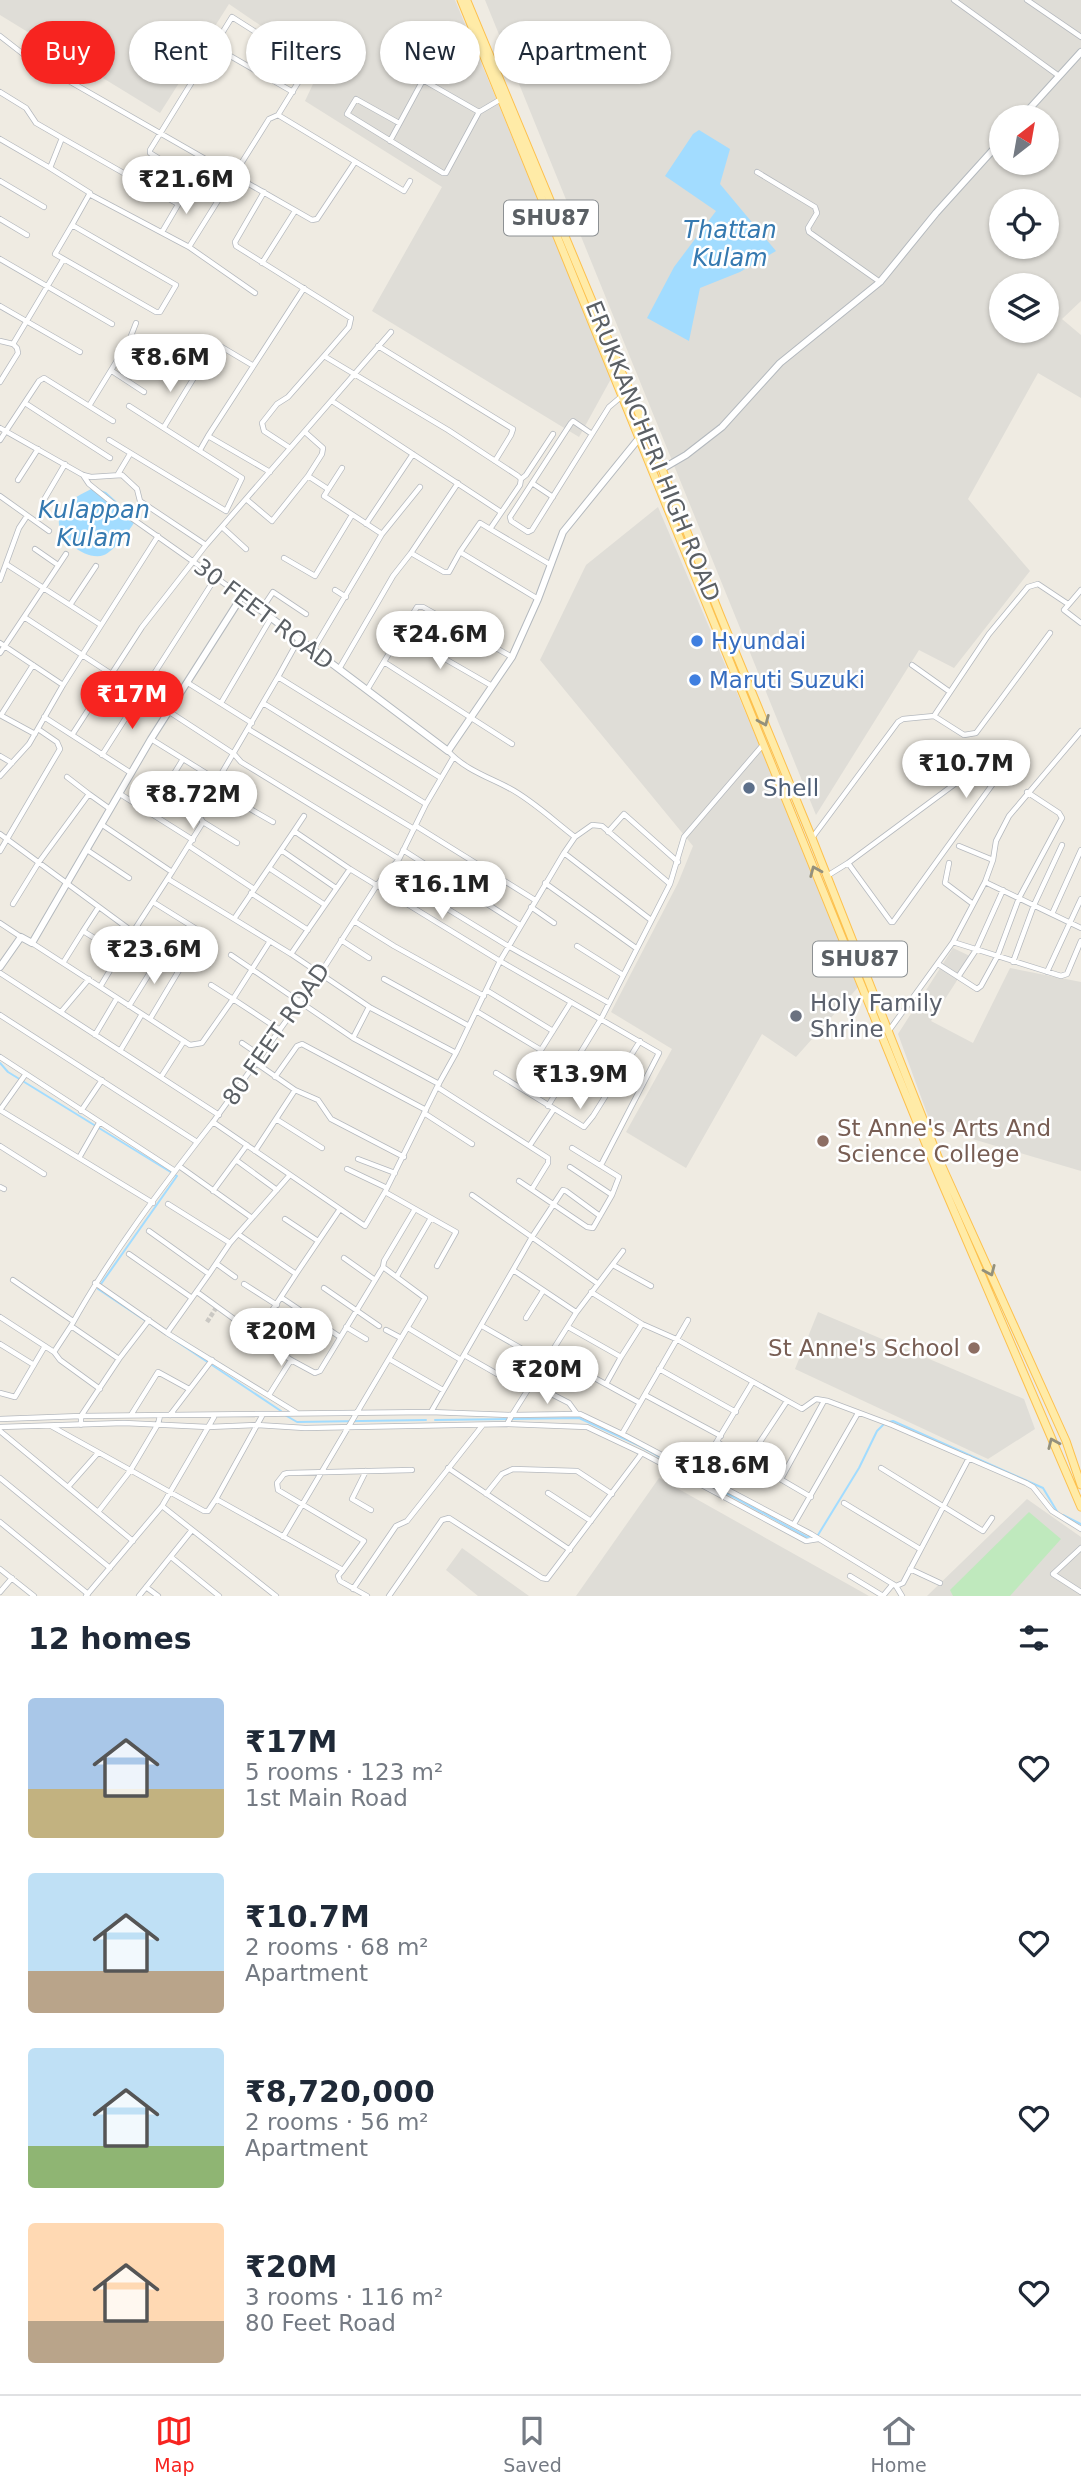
<!DOCTYPE html>
<html lang="en">
<head>
<meta charset="utf-8">
<style>
	:root { --surface:#fff; --page:#f6f6f7; --text:#1f2937; --muted:#747a83; --line:#e0e1e3; --accent:#f72420 }
	body { margin:0; font-family:"DejaVu Sans",sans-serif; background:var(--page); color:var(--text); height:100vh; display:flex; flex-direction:column; font-size:26px; white-space:nowrap }
	* { box-sizing:border-box; margin:0 }
	p { font-size:23px; color:var(--muted) }
	.icon { flex:none; width:38px; height:38px; fill:none; stroke:currentColor; stroke-width:2; stroke-linecap:round; stroke-linejoin:round }
	.map { position:relative; height:1596px; overflow:hidden }
	.panel { display:flex; flex-direction:column; background:var(--surface); flex:1 }
	.panel>* { flex:none }
	.top-card { position:absolute; left:21px; top:21px; width:700px; height:63px; display:flex; gap:14px }
	.needle { width:46px; rotate:31deg }
	.fabs { position:absolute; left:989px; top:105px; display:grid; gap:14px }
	.fabs a { display:grid; place-items:center; width:70px; height:70px; border-radius:50%; background:var(--surface); box-shadow:0 2px 5px #0004; font-size:35px }
	.price { position:absolute; translate:-50% -60px; padding:0 16px; border-radius:24px; background:#fff; color:#222; font-size:23px; line-height:46px; filter:drop-shadow(0 2px 4px #0008) }
	.price::after { content:''; position:absolute; left:50%; top:42px; width:21px; height:16px; margin-left:-10px; background:inherit; clip-path:polygon(0 0,100% 0,50% 100%) }
	.price.on { background:var(--accent); color:#fff }
	ul { padding:0; list-style:none }
	li { display:flex; align-items:center; gap:21px; height:175px; padding:0 28px }
	li span { display:grid; place-items:center; flex:none; width:196px; height:140px; border-radius:7px; color:#555 }
	li>.icon { margin-inline-start:auto }
	span .icon { width:84px; height:84px; fill:#fffc; stroke-width:1 }
	li b { font-size:30px }
	h2 { display:flex; justify-content:space-between; align-items:center; height:84px; padding:0 28px; font-size:30px }
	.pill { padding:0 24px; border-radius:32px; background:var(--surface); box-shadow:0 2px 5px #0004; font-size:24px; line-height:63px }
	.pill.on { background:var(--accent); color:#fff }
	.menu { display:flex; justify-content:space-around; align-items:center; height:98px; border-top:2px solid var(--line); background:var(--surface); font-size:19px; color:var(--muted) }
	.menu a { display:grid; justify-items:center; gap:4px }
	.menu .on { color:var(--accent) }
	.map>svg:first-child { display:block }
	.industrial { fill:#dfddd7; fill-rule:evenodd }
	.green { fill:#bfe9bd }
	.water { fill:#a2dcff }
	.lines { fill:none; stroke-linecap:round; stroke-linejoin:round }
	.stream { stroke:#a2dcff; stroke-width:2 }
	.street-tunnel { stroke:#cac8c3; stroke-width:4.5; stroke-dasharray:4.5 2; stroke-linecap:butt }
	.street-casing { stroke:#b5b9be; stroke-width:6 }
	.secondary-casing { stroke:#b4b9be; stroke-width:8 }
	.primary-casing { stroke:#fdc14e; stroke-width:9 }
	.street { stroke:#fff; stroke-width:4.5 }
	.secondary { stroke:#fff; stroke-width:6 }
	.primary { stroke:#ffeba7; stroke-width:7 }
	.oneway { stroke:#94917c }
	.shop-dot { fill:#3f7fe0; stroke:#fff; stroke-width:2.5 }
	.service-dot { fill:#5c6f8a; stroke:#fff; stroke-width:2.5 }
	.worship-dot { fill:#6b7280; stroke:#fff; stroke-width:2.5 }
	.education-dot { fill:#8d6e63; stroke:#fff; stroke-width:2.5 }
	.labels { text-anchor:middle; dominant-baseline:central; stroke-width:5; stroke-linejoin:round; paint-order:stroke }
	.shield { fill:#fff; stroke:#8c9093; stroke-width:2 }
	.shield-label { font-size:21px; font-weight:bold; fill:#5b6065 }
	.street-label { font-size:23px; fill:#5b6065; stroke:#fff }
	.shop-label { font-size:23px; fill:#366cbe; stroke:#fff; text-anchor:start }
	.service-label { font-size:23px; fill:#4e5e75; stroke:#fff; text-anchor:start }
	.worship-label { font-size:23px; fill:#5b616d; stroke:#fff; text-anchor:start }
	.education-label { font-size:23px; fill:#785e54; stroke:#fff; text-anchor:start }
	.water-label { font-size:24px; font-style:italic; fill:#3579b0; stroke:#fff }
</style>
</head>
<body>
<div class="map">
<svg width="1081" height="1596" viewBox="0 0 1081 1596">
	<rect width="100%" height="100%" fill="#efebe2"/>
	<!-- industrial -->
	<path class="industrial" d="M0 0H455L612 377 579 437 372 311 442 187 305 101 321 67 229 4 160 113 0 15Z
		M485 0H1081V301L1062 319 1081 335V398L1038 373 968 499 1030 571 954 668 919 650 816 815ZM1001 117H1046V163H1001ZM1001 201H1046V247H1001ZM1001 285H1046V331H1001Z
		M658 507 861 984 796 1057 762 1034 686 1168 626 1132 672 1049 611 1012 678 883 693 846 540 660 586 565Z
		M953 948 972 957 931 1021 973 1043 1010 968 1081 982V1171L932 1127 898 1034Z
		M818 1312 1024 1399 1035 1429 988 1459 795 1369Z
		M659 1478 869 1596H576Z
		M1027 1499 1081 1537V1596H927Z
		M462 1548 529 1596H478L446 1570Z"/>
	<!-- green -->
	<path class="green" d="M1029 1512 1061 1539 1010 1596H953L950 1590Z"/>
	<!-- water -->
	<path class="water" d="M699 130 730 149 720 184 776 251 740 272 700 288 689 341 647 318 674 267 716 211 665 176 693 134Z
		M94 488 106 492 136 519C132 528 113 552 104 555 87 562 56 538 59 520 62 503 80 494 94 488Z"/>
	<g class="lines">
		<!-- stream -->
		<path class="stream" d="M0 1063 8 1072 177 1176 101 1284
			M98 1289 281 1411
			M285 1415 297 1422 426 1420
			M435 1420 579 1418 640 1446 807 1537 812 1536
			M889 1422 893 1421 1043 1488 1058 1513
			M1063 1515 1081 1524
			M818 1535 859 1468 877 1431 884 1424"/>
		<!-- street-tunnel -->
		<path class="street-tunnel" d="M207 1322 216 1308"/>
		<!-- street casing -->
		<g class="street-casing">
			<path id="street" d="M954 0 1059 76
				M1027 0 1081 37
				M0 36 27 57 312 220 317 219 355 162
				M213 46 293 92
				M0 92 26 108 36 123 62 138 50 168 90 193 72 225
				M399 123 356 99 347 114 443 173H446L479 112 501 99
				M62 138 178 204
				M0 139 50 168
				M390 141 423 80 479 112
				M163 161 150 153V150L232 17 306 64 307 68 278 115 404 191 410 181
				M757 172 815 207 817 213 808 228 809 232 880 282
				M0 181 44 207
				M264 192 235 242 236 246 351 318 349 327 324 356 448 430 518 476 521 479 520 485 490 529 551 565
				M91 195 189 247 255 293
				M0 219 27 235
				M72 225 176 285 160 312H156L55 254Z
				M162 232 189 186
				M189 247 269 119 278 115
				M0 259 112 324
				M262 263 295 211
				M0 306 80 352
				M0 341 13 344
				M129 341 136 323
				M378 346 513 429 511 435 495 461
				M112 371 144 392
				M0 382 18 353 17 348 13 344 63 260
				M332 401 501 512
				M25 403 110 458
				M89 406 129 341 158 359 173 340
				M164 427 215 343 252 365
				M0 428 83 475 91 477 122 475 137 489 140 501 206 545 142 627 72 735
				M305 432 323 448 322 454 308 476
				M592 434 573 421 571 423 510 517 511 521 528 532 532 530 609 407 622 396
				M208 436 304 288
				M0 440 39 381 44 378 113 421
				M109 440 226 511 242 478 129 406
				M290 448 264 431 262 423 277 404 288 397 324 356
				M200 450 208 436 270 472
				M118 474 130 454
				M83 475 89 484 130 517 242 596
				M521 479 526 475 553 434
				M18 480 38 449
				M458 483 411 553 444 572H449L460 552 538 599
				M532 483 553 497
				M0 496 49 531
				M45 498 65 464
				M246 499 272 521 308 476 328 489
				M366 524 413 454
				M222 527 246 549
				M382 534 420 487
				M206 545 391 332
				M35 549 58 565
				M460 552 480 523 490 529
				M284 558 315 576 352 515
				M6 564 101 625
				M0 580 19 528 27 516
				M335 590 346 597
				M1081 590 1064 610 1081 623
				M70 605 96 566
				M261 610 273 592 306 614
				M24 617 234 754 241 762 399 859
				M400 633 492 686
				M0 643 63 685
				M313 650 382 534 324 496 342 468
				M0 653 66 554
				M384 662 512 744
				M912 665 950 692
				M339 669 393 576 411 553
				M278 677 299 639
				M188 683 252 723
				M367 690 417 607H423L512 657
				M221 703 271 618
				M263 703 426 804
				M0 715 35 734
				M1 715 33 665
				M934 716 964 735 976 733 1050 633
				M44 717 131 773
				M248 729 414 829
				M1081 731 1009 816 996 841 993 860 985 882 953 942 1061 976 1067 974 1081 941
				M151 739 217 780
				M448 751C464 769 488 777 509 788 532 800 554 821 575 837L592 825 602 826 670 884 684 837 762 746
				M102 755 216 577
				M0 756 12 763
				M0 776 29 744 63 685 158 536
				M67 777 89 794
				M212 787 273 822
				M164 790 183 759
				M120 794 193 840
				M101 824 172 872 203 822
				M416 826 535 900
				M294 831 304 816
				M608 832 624 814 678 862
				M0 834 133 932 172 872
				M812 838 898 722 903 719 934 716 989 634 1028 587 1038 584 1068 604
				M237 843 203 822 199 816V812L278 677 441 778
				M189 846 254 889
				M959 846 993 860
				M87 850 129 878
				M281 850 336 888
				M403 850 520 925
				M0 851 60 749 57 742 38 729
				M564 853 575 837
				M949 863 945 883 973 904
				M269 868 325 905
				M389 873 508 946 609 1003
				M827 876 848 863 975 769H981L992 780V785L893 922H891L848 863
				M168 879 234 919 294 831 350 869 291 954 234 919
				M985 882 1081 928
				M545 883 636 948
				M251 893 308 930
				M153 902 198 930
				M13 904 39 862 89 794 110 809
				M531 907 554 923
				M1052 914 1081 850
				M354 921 394 946 484 996
				M0 923 21 937
				M83 931 98 908
				M341 940 369 958
				M32 943 190 1045 202 1043 233 999 280 1030
				M577 946 623 975
				M291 954 371 1008 456 1053 500 961 350 869
				M231 955 353 1038
				M1013 962 1034 905 1062 845
				M63 963 83 931 120 954
				M938 964 977 989 981 986 997 957 1019 898 1062 818 1059 813 1027 792
				M1047 972 1081 899
				M0 973 219 1115
				M958 977 976 950 1003 890
				M384 979 469 1026
				M211 985 233 999 270 941
				M100 987 133 932 159 950 161 955 129 1006
				M486 990 553 1031
				M369 1007 353 1038 439 1084
				M476 1011 541 1050 571 1002
				M61 1012 89 979
				M0 1015 197 1142
				M150 1019 181 967
				M888 1032 953 942
				M95 1035 117 998
				M242 1043 261 1056
				M120 1051 142 1014
				M456 1053 437 1087 548 1158V1163L532 1189
				M0 1057 175 1171
				M531 1066 541 1050
				M496 1073 584 1127 593 1116 640 1041
				M161 1077 184 1041
				M275 1077 297 1046 302 1044 426 1110
				M295 1090 318 1100 331 1119 404 1157
				M548 1106 601 1019 670 884
				M0 1110 153 1203
				M0 1110 25 1075
				M81 1111 102 1080
				M424 1113 472 1144
				M276 1119 322 1148
				M530 1145 554 1109
				M0 1146 44 1174
				M255 1151 295 1090 256 1063
				M79 1158 99 1123
				M358 1159 395 1173
				M236 1160 277 1190
				M601 1165 659 1053 500 961 564 853 651 920
				M179 1166 252 1218 230 1243 209 1274
				M570 1167 612 1195
				M347 1169 387 1188
				M519 1181 587 1227 593 1228 612 1195 619 1177 572 1148
				M0 1187 4 1189
				M213 1191 247 1145
				M385 1192 437 1087
				M472 1195 597 1283
				M168 1204 230 1243
				M252 1218 289 1176
				M285 1219 318 1241
				M149 1231 209 1274 167 1333
				M238 1234 296 1274 256 1335 291 1360 315 1373 320 1371 383 1267 384 1261 415 1209
				M129 1254 192 1298
				M344 1258 375 1280
				M217 1264 235 1277
				M613 1265 651 1286
				M437 1266 456 1232 385 1192 365 1226 213 1122 320 974 377 885 399 859 426 804 453 758
				M513 1270 576 1312
				M296 1274 340 1209
				M397 1276 431 1218
				M13 1280 73 1321
				M95 1283 167 1333 297 1413
				M244 1284 277 1305
				M324 1288 379 1326
				M197 1292 256 1335
				M591 1292 642 1324 676 1339 802 1409 816 1399 828 1401 892 1425 1026 1483 1033 1487 1052 1511 1081 1529
				M282 1298 340 1337
				M0 1317 54 1352
				M526 1318 543 1291
				M71 1326 54 1352 60 1360 100 1389
				M482 1326 545 1362
				M346 1327 366 1339
				M568 1327 621 1357 642 1324
				M408 1328 461 1360
				M386 1330 401 1338
				M0 1344 34 1365
				M551 1354 640 1403 622 1434
				M464 1355 527 1391
				M119 1359 71 1326C111 1254 162 1187 213 1122
				M389 1359 443 1390
				M659 1369 736 1412
				M532 1384 569 1403 577 1414
				M606 1384 621 1357
				M0 1393 15 1397 45 1346
				M269 1395 291 1360
				M645 1395 721 1436
				M640 1403 688 1320
				M431 1412 532 1237 563 1190 566 1191 600 1216
				M131 1415 158 1372 189 1389
				M170 1415 212 1360
				M0 1419 81 1416 430 1412 512 1415 576 1313 623 1251
				M507 1424 512 1415 580 1414 622 1434 811 1534 896 1586 902 1596
				M81 1425V1416L119 1359 149 1320
				M51 1426 204 1511H208L216 1499 262 1416
				M0 1427 124 1423 208 1427 257 1425 305 1428 507 1424 587 1427 642 1453 806 1541 818 1539
				M0 1431 133 1541
				M717 1442 811 1497
				M748 1460 787 1401
				M448 1468 570 1550
				M881 1468 983 1531 992 1518
				M366 1471 352 1499 371 1510
				M0 1478 110 1568
				M781 1479 824 1401
				M693 1481 752 1383
				M68 1487 98 1453
				M548 1493 591 1521
				M486 1494 502 1474 513 1469 577 1471 612 1494
				M216 1499 343 1570 338 1576 340 1581 367 1596
				M844 1503 920 1549
				M162 1506 276 1596
				M98 1512 130 1471 158 1424 160 1416
				M0 1522 88 1594
				M794 1524 858 1413
				M283 1537 425 1298 383 1267
				M1081 1548 1053 1574 1081 1592
				M171 1557 219 1596
				M0 1569 34 1596
				M910 1569 940 1583
				M343 1570 364 1541 278 1490 277 1483 284 1474 288 1473 412 1470
				M850 1576 883 1596 893 1584
				M896 1586 903 1583 969 1458
				M146 1587 158 1596
				M353 1589 396 1526 407 1521 482 1426
				M0 1592 12 1578
				M86 1596 162 1506 214 1417
				M139 1596 192 1530
				M389 1596 442 1520 449 1518 542 1578 547 1579 642 1453"/>
		</g>
		<!-- secondary casing -->
		<g class="secondary-casing">
			<path id="secondary" d="M1022 117 1081 52
				M662 469 686 455 722 427 780 363 880 282 936 213 1001 141
				M0 967 21 937 32 943 151 739 242 596 448 751 512 657 538 599 563 532 640 437"/>
		</g>
		<!-- primary casing -->
		<g class="primary-casing">
			<path id="primary" d="M461 0 936 1169 1081 1507
				M467 1 662 469 720 615 812 838 940 1162 1066 1441 1081 1485"/>
		</g>
		<!-- street -->
		<use href="#street" class="street"/>
		<!-- secondary -->
		<use href="#secondary" class="secondary"/>
		<!-- primary -->
		<use href="#primary" class="primary"/>
	</g>
	<!-- one-way arrows -->
	<defs><path id="oneway-chevron" d="M-2-3.5L2.5 0L-2 3.5" fill="none" stroke-width="1.6" stroke-linecap="round" stroke-linejoin="round" transform="scale(1.75)"/></defs>
	<g class="oneway">
		<use href="#oneway-chevron" transform="translate(764 721) rotate(67)"/>
		<use href="#oneway-chevron" transform="translate(815 871) rotate(-113)"/>
		<use href="#oneway-chevron" transform="translate(990 1271) rotate(66)"/>
		<use href="#oneway-chevron" transform="translate(1053 1443) rotate(-114)"/>
	</g>
	<!-- markers -->
	<g class="shop-dot">
		<circle cx="697" cy="641" r="7"/>
		<circle cx="695" cy="680" r="7"/>
	</g>
	<circle class="service-dot" cx="749" cy="788" r="7"/>
	<circle class="worship-dot" cx="796" cy="1016" r="7"/>
	<g class="education-dot">
		<circle cx="823" cy="1141" r="7"/>
		<circle cx="974" cy="1348" r="7"/>
	</g>
	<g class="labels">
		<!-- shield labels -->
		<g class="shield">
			<rect x="504" y="200.5" width="94" height="35" rx="5"/>
			<rect x="813" y="941.5" width="94" height="35" rx="5"/>
		</g>
		<g class="shield-label">
			<text x="551" y="218">SHU87</text>
			<text x="860" y="959">SHU87</text>
		</g>
		<!-- street labels -->
		<g class="street-label">
			<text transform="translate(653 451) rotate(68)">ERUKKANCHERI HIGH ROAD</text>
			<text transform="translate(264 614) rotate(37)">30 FEET ROAD</text>
			<text transform="translate(276 1034) rotate(-55)">80 FEET ROAD</text>
		</g>
		<!-- shop labels -->
		<g class="shop-label">
			<text x="711" y="641">Hyundai</text>
			<text x="709" y="680">Maruti Suzuki</text>
		</g>
		<!-- service labels -->
		<g class="service-label">
			<text x="763" y="788">Shell</text>
		</g>
		<!-- worship labels -->
		<g class="worship-label">
			<text x="810" y="1003">Holy Family<tspan x="810" dy="26">Shrine</tspan></text>
		</g>
		<!-- education labels -->
		<g class="education-label">
			<text x="837" y="1128">St Anne's Arts And<tspan x="837" dy="26">Science College</tspan></text>
			<text x="960" y="1348" text-anchor="end">St Anne's School</text>
		</g>
		<!-- water labels -->
		<g class="water-label">
			<text x="730" y="230">Thattan<tspan x="730" dy="28">Kulam</tspan></text>
			<text x="94" y="510">Kulappan<tspan x="94" dy="28">Kulam</tspan></text>
		</g>
	</g>
</svg>
<div class="fabs">
<a><svg class="needle" viewBox="-14 -14 28 28"><path d="M0-13l5 13h-10z" fill="#e53935"/><path d="M0 13l5-13h-10z" fill="#747a83"/></svg></a>
<a><svg class="icon" aria-label="locate" viewBox="0 0 24 24"><circle cx="12" cy="12" r="6"/><path d="M12 2v4M12 18v4M2 12h4M18 12h4"/></svg></a>
<a><svg class="icon" aria-label="layers" viewBox="0 0 24 24"><path d="M12 4l9 5-9 5-9-5zM3 14l9 5 9-5"/></svg></a>
</div>
<b class="price" style="left:186px;top:216px">₹21.6M</b>
<b class="price" style="left:170px;top:394px">₹8.6M</b>
<b class="price" style="left:440px;top:671px">₹24.6M</b>
<b class="price on" style="left:132px;top:731px">₹17M</b>
<b class="price" style="left:966px;top:800px">₹10.7M</b>
<b class="price" style="left:193px;top:831px">₹8.72M</b>
<b class="price" style="left:442px;top:921px">₹16.1M</b>
<b class="price" style="left:154px;top:986px">₹23.6M</b>
<b class="price" style="left:580px;top:1111px">₹13.9M</b>
<b class="price" style="left:281px;top:1368px">₹20M</b>
<b class="price" style="left:547px;top:1406px">₹20M</b>
<b class="price" style="left:722px;top:1502px">₹18.6M</b>
<div class="top-card">
<a class="pill on">Buy</a>
<a class="pill">Rent</a>
<a class="pill">Filters</a>
<a class="pill">New</a>
<a class="pill">Apartment</a>
</div>
</div>
<section class="panel">
<h2>12 homes<svg class="icon" aria-label="filters" viewBox="0 0 24 24"><path d="M4 7h16M4 17h16"/><circle cx="9" cy="7" r="2"/><circle cx="15" cy="17" r="2"/></svg></h2>
<ul>
<li><span style="background:linear-gradient(#a9c7e8 65%,#c2b280 0)"><svg class="icon" aria-label="home" viewBox="0 0 24 24"><path d="M3 11l9-7 9 7M6 9v11h12V9"/></svg></span><div><b>₹17M</b><p>5 rooms · 123 m²</p><p>1st Main Road</p></div><svg class="icon" aria-label="heart" viewBox="0 0 24 24"><path d="M12 20l-8-8c-3-5 5-10 8-4 3-6 11-1 8 4z"/></svg></li>
<li><span style="background:linear-gradient(#bfe0f5 70%,#b9a48a 0)"><svg class="icon" aria-label="home" viewBox="0 0 24 24"><path d="M3 11l9-7 9 7M6 9v11h12V9"/></svg></span><div><b>₹10.7M</b><p>2 rooms · 68 m²</p><p>Apartment</p></div><svg class="icon" aria-label="heart" viewBox="0 0 24 24"><path d="M12 20l-8-8c-3-5 5-10 8-4 3-6 11-1 8 4z"/></svg></li>
<li><span style="background:linear-gradient(#bfe0f5 70%,#8fb573 0)"><svg class="icon" aria-label="home" viewBox="0 0 24 24"><path d="M3 11l9-7 9 7M6 9v11h12V9"/></svg></span><div><b>₹8,720,000</b><p>2 rooms · 56 m²</p><p>Apartment</p></div><svg class="icon" aria-label="heart" viewBox="0 0 24 24"><path d="M12 20l-8-8c-3-5 5-10 8-4 3-6 11-1 8 4z"/></svg></li>
<li><span style="background:linear-gradient(#ffd9b3 70%,#b9a48a 0)"><svg class="icon" aria-label="home" viewBox="0 0 24 24"><path d="M3 11l9-7 9 7M6 9v11h12V9"/></svg></span><div><b>₹20M</b><p>3 rooms · 116 m²</p><p>80 Feet Road</p></div><svg class="icon" aria-label="heart" viewBox="0 0 24 24"><path d="M12 20l-8-8c-3-5 5-10 8-4 3-6 11-1 8 4z"/></svg></li>
</ul>
</section>
<nav class="menu">
<a class="on"><svg class="icon" aria-label="map" viewBox="0 0 24 24"><path d="M3 6l6-2 6 2 6-2v14l-6 2-6-2-6 2zM9 4v14M15 6v14"/></svg>Map</a>
<a><svg class="icon" aria-label="saved" viewBox="0 0 24 24"><path d="M7 4h10v16l-5-4-5 4z"/></svg>Saved</a>
<a><svg class="icon" aria-label="home" viewBox="0 0 24 24"><path d="M3 11l9-7 9 7M6 9v11h12V9"/></svg>Home</a>
</nav>
</body>
</html>
